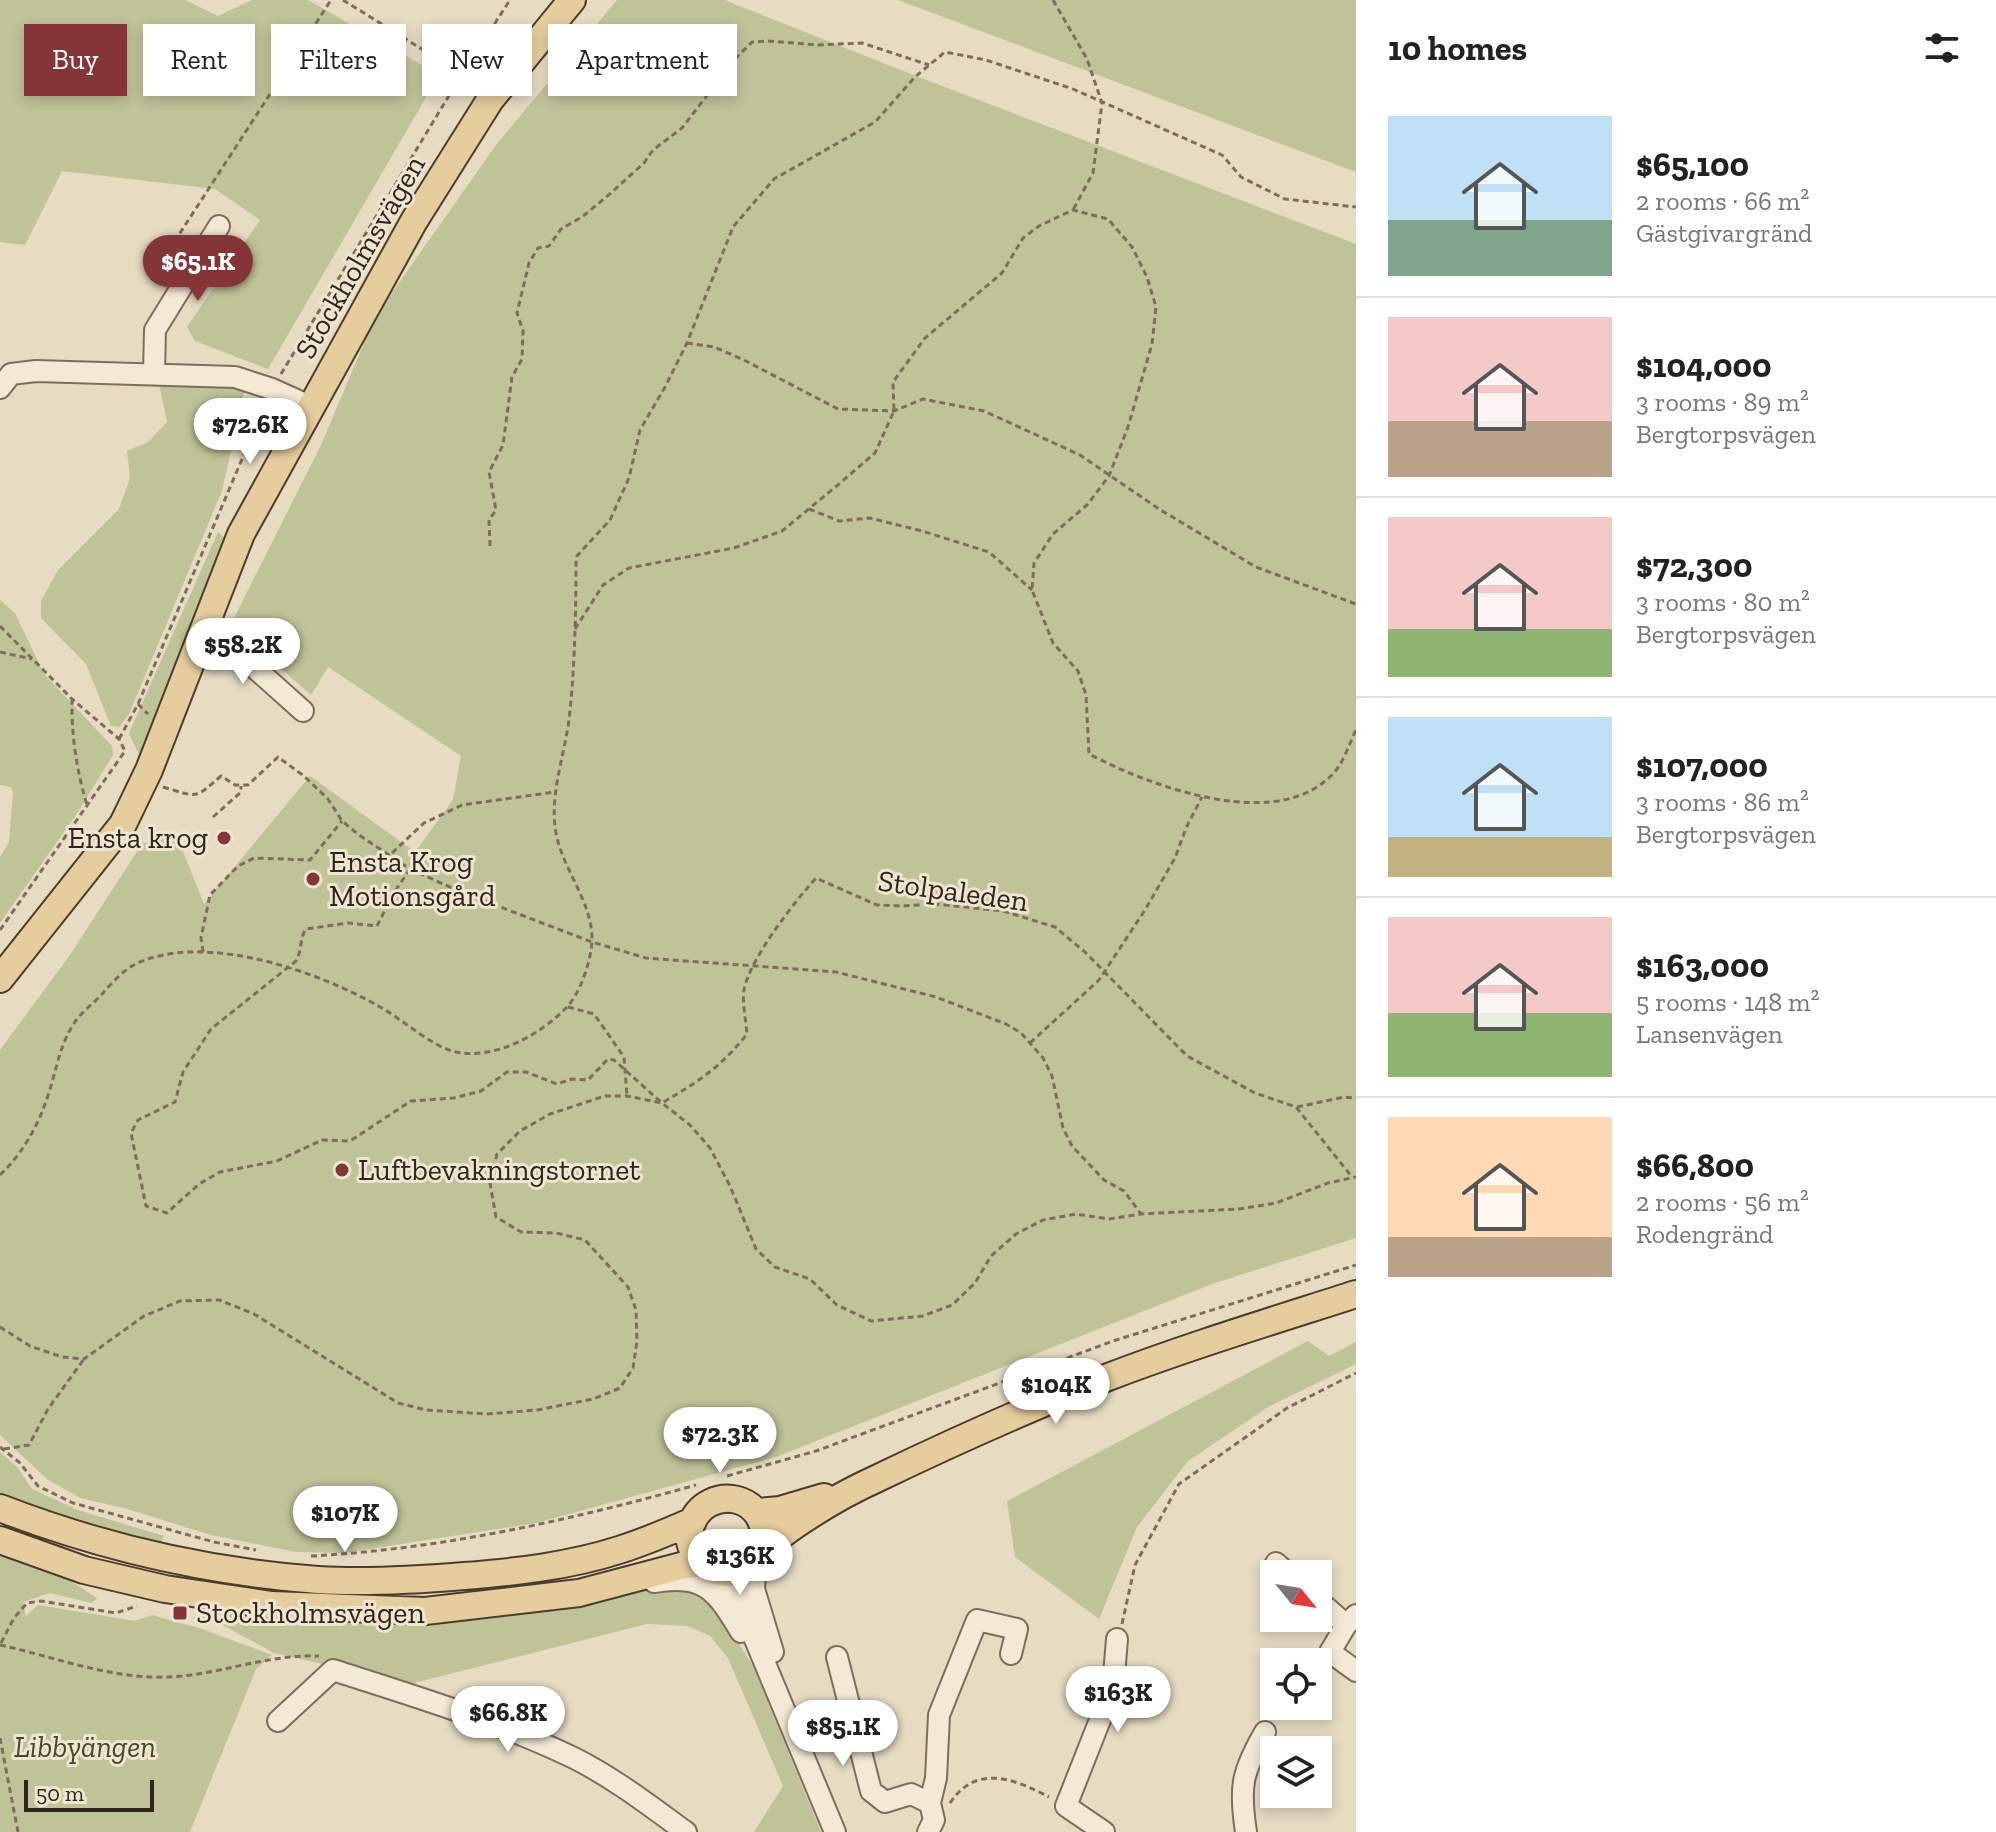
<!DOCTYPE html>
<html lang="en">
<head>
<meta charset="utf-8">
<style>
	:root { --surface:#fff; --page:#f2f2f2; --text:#222; --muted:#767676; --line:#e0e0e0; --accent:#853437 }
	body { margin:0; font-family:"Zilla Slab",serif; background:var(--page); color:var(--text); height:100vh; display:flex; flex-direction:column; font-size:30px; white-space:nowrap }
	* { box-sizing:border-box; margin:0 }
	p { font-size:26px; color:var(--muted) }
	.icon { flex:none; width:44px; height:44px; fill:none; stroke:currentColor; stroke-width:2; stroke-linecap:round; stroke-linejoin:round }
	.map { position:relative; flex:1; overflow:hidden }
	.details { display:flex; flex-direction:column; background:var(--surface); width:640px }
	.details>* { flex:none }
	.banner { position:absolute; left:24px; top:24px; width:760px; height:72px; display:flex; gap:16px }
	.needle { width:52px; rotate:120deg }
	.buttons { position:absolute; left:1260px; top:1560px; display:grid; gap:16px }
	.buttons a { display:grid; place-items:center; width:72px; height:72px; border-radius:0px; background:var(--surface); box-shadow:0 4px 12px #0003; font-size:40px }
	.scale { position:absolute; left:24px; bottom:20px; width:130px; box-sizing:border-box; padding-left:8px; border:4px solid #30261e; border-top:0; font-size:22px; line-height:28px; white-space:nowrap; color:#30261e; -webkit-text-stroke:6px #efe5d0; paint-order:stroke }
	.price { position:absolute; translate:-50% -68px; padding:0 18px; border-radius:28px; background:#fff; color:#222; font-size:26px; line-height:52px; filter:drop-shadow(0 2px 4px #0008) }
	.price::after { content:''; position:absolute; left:50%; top:48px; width:24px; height:18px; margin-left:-12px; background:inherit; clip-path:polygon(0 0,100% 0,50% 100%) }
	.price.selected { background:var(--accent); color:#fff }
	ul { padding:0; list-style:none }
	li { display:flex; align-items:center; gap:24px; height:200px; padding:0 32px }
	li+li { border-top:2px solid var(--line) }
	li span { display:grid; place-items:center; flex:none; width:224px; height:160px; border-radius:0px; color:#555 }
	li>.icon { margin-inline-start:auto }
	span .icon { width:96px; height:96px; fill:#fffc; stroke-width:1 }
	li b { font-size:34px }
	h2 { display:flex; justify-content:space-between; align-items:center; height:96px; padding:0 32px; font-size:34px }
	.tag { padding:0 28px; border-radius:0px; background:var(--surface); box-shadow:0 4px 12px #0003; font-size:28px; line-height:72px }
	.tag.selected { background:var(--accent); color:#fff }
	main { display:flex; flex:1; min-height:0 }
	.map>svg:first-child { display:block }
	.green { fill:#bfc398 }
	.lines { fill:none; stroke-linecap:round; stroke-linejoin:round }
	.minor-casing { stroke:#7e6d5c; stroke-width:24 }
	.major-casing { stroke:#4c3c2f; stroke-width:30 }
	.path { stroke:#7e6d5c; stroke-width:3; stroke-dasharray:6 4; stroke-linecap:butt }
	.minor { stroke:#f3e9d4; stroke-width:20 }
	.major { stroke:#e6cd9e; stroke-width:26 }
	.poi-dot { fill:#853437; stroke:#efe5d0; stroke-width:3 }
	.labels { text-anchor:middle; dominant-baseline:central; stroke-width:6; stroke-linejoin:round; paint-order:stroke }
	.street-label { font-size:30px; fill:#30261e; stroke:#efe5d0 }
	.poi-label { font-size:30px; fill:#30261e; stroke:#efe5d0; text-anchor:start }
	.park-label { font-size:30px; font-style:italic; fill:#424a27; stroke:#efe5d0 }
</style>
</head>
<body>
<main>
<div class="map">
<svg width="1356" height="1832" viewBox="0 0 1356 1832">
	<rect width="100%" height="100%" fill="#e7dbc2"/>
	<!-- green -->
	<path class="green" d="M0 0H185L218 16 252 0H308L439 75 268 369 195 341 187 327 260 220 215 189 62 171 25 245 0 242Z
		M617 0H724L916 76 1356 244V1238L1212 1284 776 1457 536 1523 344 1553 296 1552 211 1535 124 1508 80 1498 47 1479 0 1435V1050L70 955 142 844 176 834 204 904 310 776 415 852 453 800 461 756 328 667 311 695 231 624 321 445 375 317 496 145Z
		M898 0H1356V172Z
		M221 383 245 388 222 491 129 714 119 727 111 726 86 664 41 618V601L58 570 119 509 130 478 127 451 148 442 167 422 159 384Z
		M218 532 228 541 142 761 129 733Z
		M0 600 15 613 44 674 112 746 113 755 78 812 0 923V857L9 842 13 793 11 787 0 785Z
		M1308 1341 1329 1356 1356 1342V1364L1268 1407 1188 1461 1137 1527 1099 1619 1015 1557 1007 1501Z
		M0 1452 17 1467 32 1489 78 1510 164 1536 159 1547 0 1497Z
		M0 1555 57 1572 97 1598 92 1603 50 1593 23 1602 26 1616 38 1605 135 1621 152 1615 202 1629 272 1655 256 1669 190 1832H0Z
		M679 1585 708 1595 753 1666 821 1832H754L783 1786 728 1658 710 1636 688 1626 647 1624 410 1684 274 1653 219 1623 193 1617 211 1611 369 1621 570 1603Z"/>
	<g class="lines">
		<!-- minor casing -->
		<g class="minor-casing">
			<path id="minor" d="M154 373 155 330 219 226
				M0 388 11 374 36 371 235 377 272 389 312 407
				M205 632 238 653 303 711
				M756 1561 754 1589 773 1652
				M1276 1563 1288 1574
				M714 1570 734 1589 835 1832
				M654 1582C706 1574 716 1591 741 1632
				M1318 1600 1346 1625
				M1356 1615 1346 1625 1330 1652 1356 1671
				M837 1657 871 1791 885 1802 911 1794 930 1803 934 1820 928 1832
				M278 1721 333 1670C414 1696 497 1721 574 1758 614 1778 650 1806 686 1832
				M930 1803 936 1778 939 1715 977 1620 1017 1629 1011 1654
				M1104 1832 1066 1806 1113 1687 1117 1639
				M1246 1832C1239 1786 1242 1772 1265 1732"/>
		</g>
		<!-- major casing -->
		<g class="major-casing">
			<path id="major" d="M0 979 123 824 149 770 241 534 414 221 490 100 572 0
				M0 1508C101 1547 210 1572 318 1580 366 1583 416 1580 464 1576 516 1572 569 1566 619 1550 644 1542 668 1532 693 1521
				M758 1512 780 1510 824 1497
				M0 1540 84 1570 165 1589 272 1605 425 1611 579 1593 681 1566 703 1563
				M764 1551C773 1491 706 1483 691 1525 682 1550 709 1578 736 1572 750 1569 755 1559 764 1550 777 1537 796 1524 812 1514 832 1501 854 1489 876 1479 951 1443 1026 1409 1103 1379 1186 1347 1272 1321 1356 1294"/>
		</g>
		<!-- path -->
		<path class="path" d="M343 0 462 74
			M1053 0 1087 59 1102 103 1093 173 1073 210
			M158 267 331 0
			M687 343 714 347 744 360 838 409 894 411 923 399 984 411 1080 455 1159 509 1256 567 1356 604
			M281 374 462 74 510 0
			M809 509 839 521 870 518 922 531 989 552 1032 590
			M490 546 489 520 496 510 489 472 503 445 512 377 522 359 523 331 517 313 529 263 538 248 549 246 561 229 582 217 611 193 644 163 653 150 682 128 735 59 752 42 768 41 818 45 862 43 929 65
			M0 626 72 699 119 739 125 751 0 930
			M575 629 603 585 629 568 734 548 782 531 839 484 875 453 894 411 893 382 925 338 1002 273 1023 238 1039 226 1073 210 1108 219 1132 247 1147 277 1156 307 1152 344 1128 427 1109 476 1087 505 1053 534 1034 563 1032 590 1053 643 1078 671 1086 695 1089 754C1150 786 1283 837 1337 769 1345 758 1350 742 1356 730
			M0 652 32 659
			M72 699C71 733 77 773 87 805
			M138 704 148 714
			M119 739 138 704 265 405
			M163 787C200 798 194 799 221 776L235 785H248L278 757 304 776 328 799 342 821 359 835 410 869 461 892 592 942 646 958 836 972 936 997 1006 1024 1021 1033 1043 1058 1052 1076 1063 1128 1072 1146 1104 1180 1124 1191 1141 1214
			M213 817 241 792V786
			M392 853 424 823 462 805 555 792
			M410 869 393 894 377 926 348 923 306 929C300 936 302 951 296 961L211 1029 183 1072 175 1102 138 1120 131 1133 146 1206 167 1213 199 1184 220 1172 277 1161 322 1140 350 1141 411 1101 454 1098 481 1091 507 1072H526L557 1084 572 1079 588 1080 608 1059 614 1060 662 1103C699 1081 720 1068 747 1034 746 1021 742 1003 744 990 749 960 795 901 816 878L877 905 903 906 936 904 1003 911 1055 927 1086 953 1187 1056 1255 1093 1296 1107 1352 1177
			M203 952 201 938 210 895 238 866 254 858 310 860 342 821
			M568 1007 594 1014 624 1057 627 1096
			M1030 1043 1099 980 1145 910 1175 858 1186 828 1202 797
			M1297 1107 1344 1097 1356 1098
			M0 1175C20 1156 36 1130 45 1104 55 1079 58 1048 73 1025 80 1013 93 1004 102 994 112 983 125 968 138 963 206 932 320 972 380 1007 402 1019 429 1044 452 1051 491 1062 539 1036 566 1008 580 994 591 961 592 941 593 900 560 868 555 827 551 791 564 756 569 720 575 666 576 611 576 557L610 520 629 478 640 430 665 387 687 343 733 227 774 179 875 122 916 76 945 52 986 60 1073 89 1222 155 1241 177 1285 199 1356 207
			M0 1327 30 1346 62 1357 84 1359 144 1316 180 1301 219 1300 254 1314 398 1403 426 1410 487 1414 537 1410 593 1399 620 1388 633 1368 637 1341 636 1310 628 1287 585 1240 556 1233 521 1232 496 1217 490 1183 497 1154 520 1131 550 1114 605 1096H627L662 1103 690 1125 710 1148 730 1186 756 1249 775 1267 810 1279 837 1305 871 1321 923 1316 952 1305 975 1283 991 1256 1016 1234 1043 1220 1076 1214 1109 1219 1141 1214 1239 1209 1276 1203 1328 1183 1356 1177
			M0 1447 20 1463 38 1486 73 1503 214 1542 256 1550
			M4 1449 29 1445 48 1409 84 1359
			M727 1476 816 1451 1113 1341 1356 1265
			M311 1556C442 1549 571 1520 696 1485
			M1122 1624 1135 1565 1179 1484 1287 1408 1356 1373
			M1 1643 14 1618 27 1603 41 1601 116 1613 137 1606
			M0 1645C55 1657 110 1679 168 1677 219 1675 267 1654 319 1656
			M1277 1717 1286 1706
			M0 1738 18 1832
			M950 1803C976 1764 1013 1778 1049 1797"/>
		<!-- minor -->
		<use href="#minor" class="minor"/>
		<!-- major -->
		<use href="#major" class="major"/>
	</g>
	<!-- markers -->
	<g class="poi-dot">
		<circle cx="224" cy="838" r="8"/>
		<circle cx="313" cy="879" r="8"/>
		<circle cx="342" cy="1170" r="8"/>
		<rect x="172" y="1605" width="16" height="16" rx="4"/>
	</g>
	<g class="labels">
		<!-- street labels -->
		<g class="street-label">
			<text transform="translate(360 257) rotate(-60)">Stockholmsvägen</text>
			<text transform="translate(953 891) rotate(8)">Stolpaleden</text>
		</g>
		<!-- poi labels -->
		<g class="poi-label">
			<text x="208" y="838" text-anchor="end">Ensta krog</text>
			<text x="329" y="862">Ensta Krog<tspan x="329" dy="34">Motionsgård</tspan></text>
			<text x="358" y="1170">Luftbevakningstornet</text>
			<text x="196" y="1613">Stockholmsvägen</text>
		</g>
		<!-- park labels -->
		<g class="park-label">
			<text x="85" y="1747">Libbyängen</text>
		</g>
	</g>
</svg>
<div class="buttons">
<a><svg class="needle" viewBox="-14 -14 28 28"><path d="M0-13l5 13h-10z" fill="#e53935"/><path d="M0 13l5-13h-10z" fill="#767676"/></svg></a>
<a><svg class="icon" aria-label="locate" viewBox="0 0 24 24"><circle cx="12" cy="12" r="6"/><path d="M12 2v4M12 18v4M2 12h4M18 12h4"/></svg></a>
<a><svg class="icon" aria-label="layers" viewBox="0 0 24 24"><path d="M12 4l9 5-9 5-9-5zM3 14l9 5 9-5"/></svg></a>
</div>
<div class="scale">50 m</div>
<b class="price selected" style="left:198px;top:303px">$65.1K</b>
<b class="price" style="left:250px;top:466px">$72.6K</b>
<b class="price" style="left:243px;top:686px">$58.2K</b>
<b class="price" style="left:1056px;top:1426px">$104K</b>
<b class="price" style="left:720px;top:1475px">$72.3K</b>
<b class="price" style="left:345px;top:1554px">$107K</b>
<b class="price" style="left:740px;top:1597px">$136K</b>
<b class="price" style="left:1118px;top:1734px">$163K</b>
<b class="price" style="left:508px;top:1754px">$66.8K</b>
<b class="price" style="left:843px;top:1768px">$85.1K</b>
<div class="banner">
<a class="tag selected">Buy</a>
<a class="tag">Rent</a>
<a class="tag">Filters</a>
<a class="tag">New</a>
<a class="tag">Apartment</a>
</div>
</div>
<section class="details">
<h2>10 homes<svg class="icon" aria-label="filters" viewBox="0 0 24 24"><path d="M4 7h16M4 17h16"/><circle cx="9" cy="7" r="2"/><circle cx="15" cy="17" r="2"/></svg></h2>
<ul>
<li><span style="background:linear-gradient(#bfe0f5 65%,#7fa58c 0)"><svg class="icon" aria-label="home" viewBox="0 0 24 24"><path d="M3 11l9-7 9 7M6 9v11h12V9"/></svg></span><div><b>$65,100</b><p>2 rooms · 66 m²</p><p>Gästgivargränd</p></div></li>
<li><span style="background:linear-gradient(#f6c9c9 65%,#b9a48a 0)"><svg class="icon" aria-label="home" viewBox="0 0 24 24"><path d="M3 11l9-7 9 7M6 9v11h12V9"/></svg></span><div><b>$104,000</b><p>3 rooms · 89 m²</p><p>Bergtorpsvägen</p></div></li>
<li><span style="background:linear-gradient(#f6c9c9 70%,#8fb573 0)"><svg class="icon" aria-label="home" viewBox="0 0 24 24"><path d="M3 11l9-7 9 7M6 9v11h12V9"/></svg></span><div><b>$72,300</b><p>3 rooms · 80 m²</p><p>Bergtorpsvägen</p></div></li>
<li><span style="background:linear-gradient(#bfe0f5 75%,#c2b280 0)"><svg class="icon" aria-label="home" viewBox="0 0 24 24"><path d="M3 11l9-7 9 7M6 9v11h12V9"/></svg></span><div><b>$107,000</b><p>3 rooms · 86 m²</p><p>Bergtorpsvägen</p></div></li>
<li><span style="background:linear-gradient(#f6c9c9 60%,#8fb573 0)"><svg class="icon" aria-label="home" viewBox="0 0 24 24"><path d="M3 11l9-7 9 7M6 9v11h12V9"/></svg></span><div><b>$163,000</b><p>5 rooms · 148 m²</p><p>Lansenvägen</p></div></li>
<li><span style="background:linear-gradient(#ffd9b3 75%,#b9a48a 0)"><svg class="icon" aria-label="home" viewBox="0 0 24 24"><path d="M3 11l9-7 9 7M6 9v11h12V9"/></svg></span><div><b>$66,800</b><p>2 rooms · 56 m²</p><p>Rodengränd</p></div></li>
</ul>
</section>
</main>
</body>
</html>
